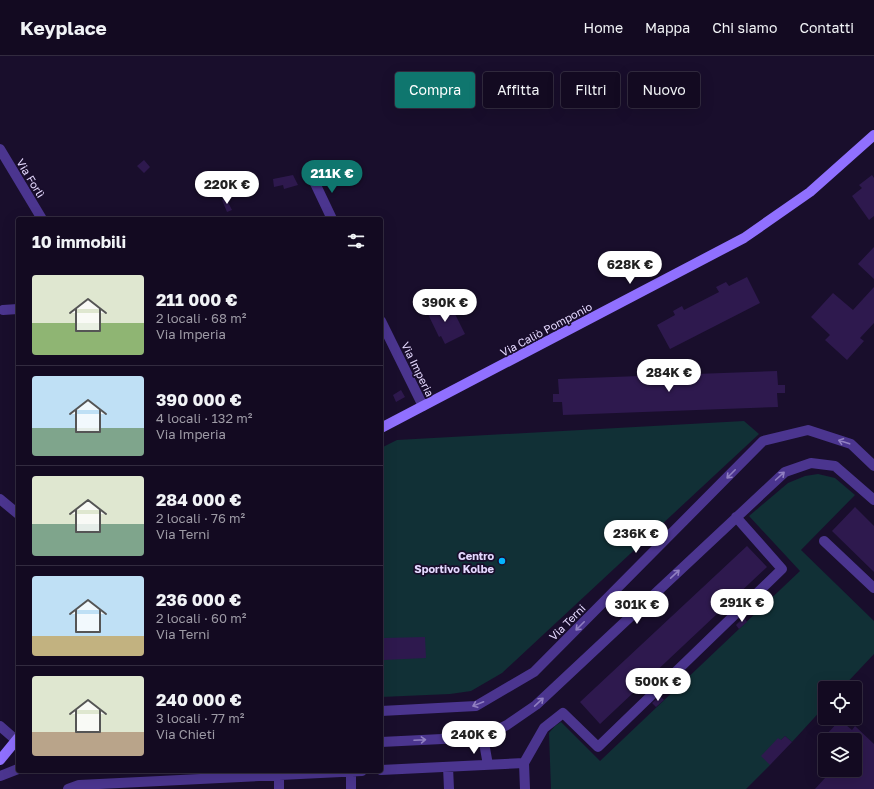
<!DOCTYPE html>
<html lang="it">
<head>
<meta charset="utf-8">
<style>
	:root { --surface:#130a21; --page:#1c132a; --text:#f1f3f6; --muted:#9d9aa5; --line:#322b3f; --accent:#0f766e }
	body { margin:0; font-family:"Golos Text",sans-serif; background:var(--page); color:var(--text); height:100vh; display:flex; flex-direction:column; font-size:15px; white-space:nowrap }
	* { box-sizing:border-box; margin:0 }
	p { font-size:13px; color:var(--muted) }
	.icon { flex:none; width:22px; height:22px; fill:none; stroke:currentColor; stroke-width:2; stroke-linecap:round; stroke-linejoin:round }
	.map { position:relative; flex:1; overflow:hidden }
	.side { position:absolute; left:16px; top:161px; width:367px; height:556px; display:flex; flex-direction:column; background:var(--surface); border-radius:4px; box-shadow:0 4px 16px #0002,0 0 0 1px var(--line) }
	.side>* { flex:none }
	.banner { position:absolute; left:395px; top:16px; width:380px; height:36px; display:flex; gap:8px }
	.buttons { position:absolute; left:818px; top:625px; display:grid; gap:8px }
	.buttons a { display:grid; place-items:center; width:44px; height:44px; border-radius:4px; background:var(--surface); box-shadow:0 4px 16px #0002,0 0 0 1px var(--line); font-size:20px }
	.price { position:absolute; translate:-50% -34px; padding:0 9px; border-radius:14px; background:#fff; color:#222; font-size:13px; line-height:26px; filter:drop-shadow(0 1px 2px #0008) }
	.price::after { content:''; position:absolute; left:50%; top:24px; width:12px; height:9px; margin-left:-6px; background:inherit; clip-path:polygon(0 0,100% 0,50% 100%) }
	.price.selected { background:var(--accent); color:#fff }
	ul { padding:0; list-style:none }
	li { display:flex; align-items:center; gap:12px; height:100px; padding:0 16px }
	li+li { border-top:1px solid var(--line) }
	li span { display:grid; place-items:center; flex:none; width:112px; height:80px; border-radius:4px; color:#555 }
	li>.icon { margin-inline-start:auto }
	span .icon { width:48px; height:48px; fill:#fffc; stroke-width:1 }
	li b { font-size:17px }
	h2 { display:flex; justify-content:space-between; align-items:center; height:48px; padding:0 16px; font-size:17px }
	.chip { padding:0 14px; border-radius:4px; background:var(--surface); box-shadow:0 4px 16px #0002,0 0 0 1px var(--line); font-size:14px; line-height:36px }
	.chip.selected { background:var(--accent); color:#fff }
	header { display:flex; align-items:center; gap:24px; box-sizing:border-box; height:56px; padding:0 20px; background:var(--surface); border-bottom:1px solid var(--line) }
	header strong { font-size:19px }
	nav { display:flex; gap:22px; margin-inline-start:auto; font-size:14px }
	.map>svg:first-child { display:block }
	.green { fill:#113036 }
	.building { fill:#2e194e }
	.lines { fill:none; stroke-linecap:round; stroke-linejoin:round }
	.street { stroke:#4b358f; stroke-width:10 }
	.secondary { stroke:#9070ff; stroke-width:10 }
	.oneway { stroke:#907fc1 }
	.poi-dot { fill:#05b4ff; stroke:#190e2c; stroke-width:1.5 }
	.labels { text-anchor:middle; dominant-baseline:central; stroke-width:3.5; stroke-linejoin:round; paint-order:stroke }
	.street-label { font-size:11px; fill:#e5d9ff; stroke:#190e2c }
	.poi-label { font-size:11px; font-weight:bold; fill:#e5d9ff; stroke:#190e2c; text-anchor:end }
</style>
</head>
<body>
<header>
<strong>Keyplace</strong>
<nav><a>Home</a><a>Mappa</a><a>Chi siamo</a><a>Contatti</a></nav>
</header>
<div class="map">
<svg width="874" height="733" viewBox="0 0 874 733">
	<rect width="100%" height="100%" fill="#190e2c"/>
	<!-- green -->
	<path class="green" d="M744 365 759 378 502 617 471 635 450 638 381 641V392L397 384Z
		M818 418 835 422 855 439 801 494 874 565V598L842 632H825V650L792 686 785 680 781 684 770 709 746 733H551L549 677 555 670 561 666 600 705 800 515 749 460 788 427 805 420Z"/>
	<!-- building -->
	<path class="building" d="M144 104 150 111 144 117 137 110Z
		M293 119 298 129 284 133 283 129 274 131 273 123Z
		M872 119 874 122V160L869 164 852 140 862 132 859 129Z
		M226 142 232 154 227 156 222 144Z
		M874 191V223L858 208Z
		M747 221 760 247 670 293 657 269 675 259 673 255 682 250 684 254 719 236 716 231 726 226 729 230Z
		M874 231V267L860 282 864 285 847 304 825 284 830 279 811 261 833 237 853 254Z
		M441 246 445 253 451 250 465 278 445 288 441 280 439 281 426 254Z
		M777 315 778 329H785V337H777L778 351 563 359 562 346H553V338H559L558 323Z
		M401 334 405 341 396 346 393 339Z
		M855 451 874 470V516L832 475Z
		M747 490 767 511 600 668 580 646Z
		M744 561 747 566 739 573 736 569Z
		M425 581 426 602 384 604V582Z
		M660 640 664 644 656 651 652 647Z
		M840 664 852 674 855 670 874 688V733H815L825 722 819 717 825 710V714H855V684H829L825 680Z
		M785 680 792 686 770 709 761 700 778 682 781 684Z"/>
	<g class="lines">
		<!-- street -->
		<path class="street" d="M0 93 42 163
			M313 123 332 163
			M3 254 18 253
			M381 265 423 350
			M0 443 18 458
			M824 485 874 532
			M381 655 476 650 534 616 763 385 808 374 851 388 874 410
			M0 670 16 684
			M483 681 488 709
			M381 686 483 681 507 669 536 649 785 416 811 407 835 410 874 444
			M524 707 544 672 563 657 598 691 782 513 736 461
			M448 711 449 733
			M381 714 524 707 525 733
			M351 716V733
			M279 719V733
			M0 720 18 713
			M68 733 79 729 362 715"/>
		<!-- secondary -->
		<path class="secondary" d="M381 372 744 182 810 136 874 79
			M0 704 18 682"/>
	</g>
	<!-- one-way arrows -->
	<defs><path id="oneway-shaft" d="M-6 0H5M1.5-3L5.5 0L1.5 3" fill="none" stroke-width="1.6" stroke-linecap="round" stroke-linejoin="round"/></defs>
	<g class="oneway">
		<use href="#oneway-shaft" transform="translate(844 386) rotate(-162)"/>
		<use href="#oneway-shaft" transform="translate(731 418) rotate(135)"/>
		<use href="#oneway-shaft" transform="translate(780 420) rotate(-42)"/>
		<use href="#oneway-shaft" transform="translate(675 518) rotate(-43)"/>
		<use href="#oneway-shaft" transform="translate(580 570) rotate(135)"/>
		<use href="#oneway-shaft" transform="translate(539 646) rotate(-43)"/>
		<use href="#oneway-shaft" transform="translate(478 648) rotate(158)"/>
		<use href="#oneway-shaft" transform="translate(420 684) rotate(-3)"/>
	</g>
	<!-- markers -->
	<circle class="poi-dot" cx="502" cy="505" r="4"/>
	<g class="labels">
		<!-- street labels -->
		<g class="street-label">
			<text transform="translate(31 122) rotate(59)">Via Forlì</text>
			<text transform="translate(546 273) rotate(-28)">Via Caliò Pomponio</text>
			<text transform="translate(418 313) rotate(64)">Via Imperia</text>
			<text transform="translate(567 566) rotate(-45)">Via Terni</text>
		</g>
		<!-- poi labels -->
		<g class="poi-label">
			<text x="494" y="499">Centro<tspan x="494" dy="13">Sportivo Kolbe</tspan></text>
		</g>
	</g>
</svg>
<div class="buttons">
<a><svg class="icon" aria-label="locate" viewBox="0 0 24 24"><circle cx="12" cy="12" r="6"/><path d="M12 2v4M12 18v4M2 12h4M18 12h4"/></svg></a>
<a><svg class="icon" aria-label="layers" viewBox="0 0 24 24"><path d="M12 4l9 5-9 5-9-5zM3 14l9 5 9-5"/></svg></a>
</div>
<b class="price selected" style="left:332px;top:138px">211K €</b>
<b class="price" style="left:227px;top:149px">220K €</b>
<b class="price" style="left:630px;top:229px">628K €</b>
<b class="price" style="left:445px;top:267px">390K €</b>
<b class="price" style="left:669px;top:337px">284K €</b>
<b class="price" style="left:636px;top:498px">236K €</b>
<b class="price" style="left:742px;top:567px">291K €</b>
<b class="price" style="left:637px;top:569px">301K €</b>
<b class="price" style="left:658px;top:646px">500K €</b>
<b class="price" style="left:474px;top:699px">240K €</b>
<div class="banner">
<a class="chip selected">Compra</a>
<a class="chip">Affitta</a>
<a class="chip">Filtri</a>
<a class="chip">Nuovo</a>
</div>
<section class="side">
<h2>10 immobili<svg class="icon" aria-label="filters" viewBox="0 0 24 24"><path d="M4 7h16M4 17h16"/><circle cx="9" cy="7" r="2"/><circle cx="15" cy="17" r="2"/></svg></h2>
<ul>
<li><span style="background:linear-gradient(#dfe7d0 60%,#8fb573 0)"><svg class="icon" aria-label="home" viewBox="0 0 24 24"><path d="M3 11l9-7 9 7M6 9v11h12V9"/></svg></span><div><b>211 000 €</b><p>2 locali · 68 m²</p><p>Via Imperia</p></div></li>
<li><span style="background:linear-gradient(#bfe0f5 65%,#7fa58c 0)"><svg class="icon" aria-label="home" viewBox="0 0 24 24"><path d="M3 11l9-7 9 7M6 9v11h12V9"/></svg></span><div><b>390 000 €</b><p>4 locali · 132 m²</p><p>Via Imperia</p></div></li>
<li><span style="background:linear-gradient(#dfe7d0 60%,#7fa58c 0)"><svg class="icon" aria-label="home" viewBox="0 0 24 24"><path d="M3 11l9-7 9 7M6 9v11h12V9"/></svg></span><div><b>284 000 €</b><p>2 locali · 76 m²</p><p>Via Terni</p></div></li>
<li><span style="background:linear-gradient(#bfe0f5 75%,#c2b280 0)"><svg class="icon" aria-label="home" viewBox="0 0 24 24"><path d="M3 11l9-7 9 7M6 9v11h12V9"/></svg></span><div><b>236 000 €</b><p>2 locali · 60 m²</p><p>Via Terni</p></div></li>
<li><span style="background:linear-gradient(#dfe7d0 70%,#b9a48a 0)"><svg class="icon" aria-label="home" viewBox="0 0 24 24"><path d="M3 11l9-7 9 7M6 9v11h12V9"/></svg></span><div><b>240 000 €</b><p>3 locali · 77 m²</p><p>Via Chieti</p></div></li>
</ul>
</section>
</div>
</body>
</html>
